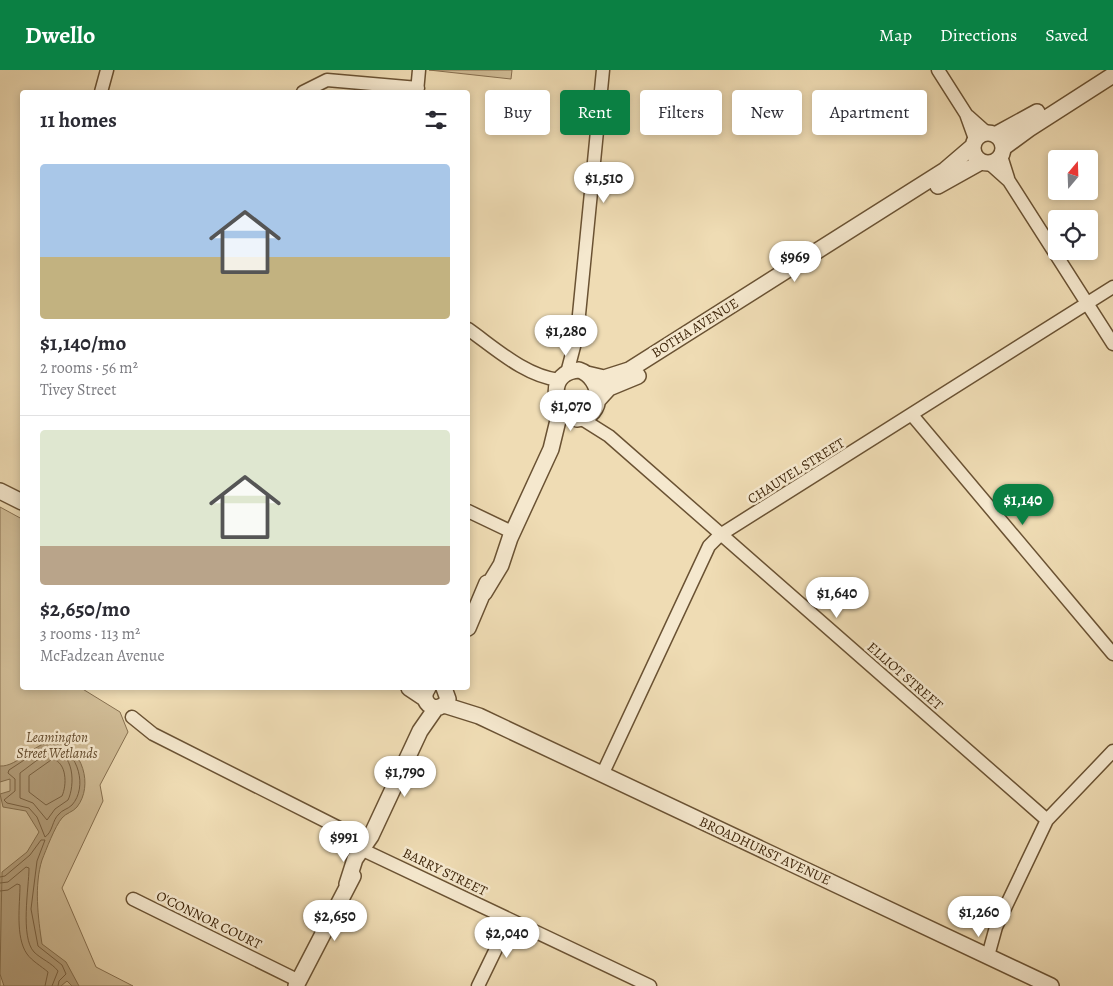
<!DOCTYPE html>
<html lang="en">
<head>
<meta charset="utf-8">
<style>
	:root { --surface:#fff; --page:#f2f2f3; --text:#2b2b33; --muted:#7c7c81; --line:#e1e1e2; --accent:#0b8043 }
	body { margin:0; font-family:Alegreya,serif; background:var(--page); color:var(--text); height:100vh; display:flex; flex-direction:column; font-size:19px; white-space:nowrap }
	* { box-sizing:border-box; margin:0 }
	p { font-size:16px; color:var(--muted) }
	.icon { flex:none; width:28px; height:28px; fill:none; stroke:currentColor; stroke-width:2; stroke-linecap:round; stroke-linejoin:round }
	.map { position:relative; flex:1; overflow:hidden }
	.details { position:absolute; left:20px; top:20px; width:450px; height:600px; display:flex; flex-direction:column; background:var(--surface); border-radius:5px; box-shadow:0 2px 8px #0003 }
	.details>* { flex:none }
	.top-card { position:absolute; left:485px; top:20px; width:475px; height:45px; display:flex; gap:10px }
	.needle { width:32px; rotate:19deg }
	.fabs { position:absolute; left:1048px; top:80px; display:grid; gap:10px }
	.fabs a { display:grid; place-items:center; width:50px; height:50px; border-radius:5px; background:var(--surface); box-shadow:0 2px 8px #0003; font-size:25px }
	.price { position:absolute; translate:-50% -42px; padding:0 11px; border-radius:18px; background:#fff; color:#222; font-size:16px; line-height:32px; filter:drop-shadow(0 1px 2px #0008) }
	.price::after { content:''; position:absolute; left:50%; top:30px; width:15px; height:11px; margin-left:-8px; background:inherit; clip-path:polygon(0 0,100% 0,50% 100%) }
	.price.selected { background:var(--accent); color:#fff }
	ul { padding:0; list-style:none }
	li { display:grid; align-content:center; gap:10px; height:265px; padding:0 20px }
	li+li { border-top:1px solid var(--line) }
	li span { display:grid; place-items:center; height:155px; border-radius:5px; color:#555 }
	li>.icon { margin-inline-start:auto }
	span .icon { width:90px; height:90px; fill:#fffc; stroke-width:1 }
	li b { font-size:21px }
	h2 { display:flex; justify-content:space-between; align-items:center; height:60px; padding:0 20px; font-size:21px }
	.chip { padding:0 18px; border-radius:5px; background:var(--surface); box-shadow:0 2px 8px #0003; font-size:18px; line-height:45px }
	.chip.selected { background:var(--accent); color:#fff }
	header { display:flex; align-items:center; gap:30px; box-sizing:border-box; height:70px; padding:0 25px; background:var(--accent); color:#fff }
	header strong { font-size:24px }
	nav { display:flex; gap:28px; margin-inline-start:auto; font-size:18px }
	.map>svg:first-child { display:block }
	.green { fill:#d1bd97; stroke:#877050 }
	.water { fill:#b29d7a; stroke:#836d4c }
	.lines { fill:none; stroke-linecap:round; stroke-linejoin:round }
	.shore { stroke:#786041; stroke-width:1 }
	.minor-casing { stroke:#6a5233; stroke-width:15 }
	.tertiary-casing { stroke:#6a5233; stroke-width:18 }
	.minor { stroke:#f5e8ce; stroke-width:12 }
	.tertiary { stroke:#f5e8ce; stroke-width:15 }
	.labels { text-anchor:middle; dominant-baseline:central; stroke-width:5; stroke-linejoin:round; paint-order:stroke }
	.street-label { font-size:14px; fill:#3d2408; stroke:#f5e8ce }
	.park-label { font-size:14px; font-style:italic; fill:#624a2c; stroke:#f5e8ce }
</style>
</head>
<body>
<header>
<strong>Dwello</strong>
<nav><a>Map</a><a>Directions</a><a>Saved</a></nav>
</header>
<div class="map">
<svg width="1113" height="916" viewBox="0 0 1113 916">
	<rect width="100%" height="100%" fill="#efdcb4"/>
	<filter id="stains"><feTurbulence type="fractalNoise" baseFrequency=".004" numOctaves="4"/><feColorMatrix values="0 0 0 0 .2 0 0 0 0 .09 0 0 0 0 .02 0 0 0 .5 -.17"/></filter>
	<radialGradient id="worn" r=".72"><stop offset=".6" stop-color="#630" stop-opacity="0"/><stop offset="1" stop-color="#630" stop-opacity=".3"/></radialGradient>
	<!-- green -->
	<path class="green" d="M429 0H512L511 9Z
		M0 437 22 449V618H81L120 642 128 662 100 715 103 731 62 818 96 897 133 916H0Z"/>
	<!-- water -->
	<path class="water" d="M57 670C82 679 94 715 77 737 73 742 66 743 62 748 55 756 46 780 42 790 34 815 38 848 42 874L66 892 79 916H72L67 911 61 916H4L0 904 2 802 27 782 39 762 26 741 3 737 0 724 10 721V709L0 712V696C18 697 34 672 57 670Z"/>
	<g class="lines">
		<!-- shore -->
		<path class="shore" d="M57 675C78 683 88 717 72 735 68 739 62 740 59 744 52 750 53 762 45 767L37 747 29 738 7 733 4 730 15 721V709L8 703 9 700 41 679Z
			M51 682C75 680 75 716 68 730L55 739 47 750 33 733 20 728V703L44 685Z
			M53 689C67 693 67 715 62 726L46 735 29 722V706Z
			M0 807 5 806 30 785 41 770H45L37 791 31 839 38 876 62 895 66 904 59 911 58 916
			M0 813 8 812 26 797 29 798C29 817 20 867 34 882 41 889 52 893 58 901L52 916
			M0 821 8 820 17 814 20 815C20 834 15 867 27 884 32 891 41 896 48 902L45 916"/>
		<!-- minor casing -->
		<g class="minor-casing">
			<path id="minor" d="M938 0 966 44 975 69
				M101 22 107 0
				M303 22 327 10 418 18
				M417 22 419 0
				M968 46 987 63
				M1001 86 1008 108
				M990 94 1009 111 1113 274
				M468 259C495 278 525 306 559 310
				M567 303 577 265 603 0
				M912 345 1113 584
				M582 349 609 366 1047 750
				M468 441 512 462
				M132 647 153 664 367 772
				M602 705 709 476 720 465 1113 217
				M363 780 650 916
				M133 829 299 911
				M988 886 996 857 1047 750 1113 681
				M478 916 510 850"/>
		</g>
		<!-- tertiary casing -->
		<g class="tertiary-casing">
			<path id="tertiary" d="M973 78a15 15 0 1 1 30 0a15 15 0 1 1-30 0Z
				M995 65 1037 42
				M1003 78 1029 59 1113 5
				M938 116 981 92
				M579 300C603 308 606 347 577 349 550 338 548 302 579 300Z
				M587 304 604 308 629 300 945 100 973 76
				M599 329 609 318 638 306
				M0 421 22 432
				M484 523 501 495 510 468 551 379 561 338
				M468 558 487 513
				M409 618 424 628
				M428 618C417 633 439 647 448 629L444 618
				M444 635 479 646 1051 916
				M347 814 355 789 371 766 420 661 436 638
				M296 916 353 806"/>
		</g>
		<!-- minor -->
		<use href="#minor" class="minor"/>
		<!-- tertiary -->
		<use href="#tertiary" class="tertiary"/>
	</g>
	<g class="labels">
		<!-- street labels -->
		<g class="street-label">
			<text transform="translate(695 258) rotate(-32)">BOTHA AVENUE</text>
			<text transform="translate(796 401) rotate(-32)">CHAUVEL STREET</text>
			<text transform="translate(905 606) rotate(41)">ELLIOT STREET</text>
			<text transform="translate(765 781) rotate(25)">BROADHURST AVENUE</text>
			<text transform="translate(445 802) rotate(26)">BARRY STREET</text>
			<text transform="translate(209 850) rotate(26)">O'CONNOR COURT</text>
		</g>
		<!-- park labels -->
		<g class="park-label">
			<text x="57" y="667">Leamington<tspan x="57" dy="16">Street Wetlands</tspan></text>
		</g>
	</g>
	<rect width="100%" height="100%" filter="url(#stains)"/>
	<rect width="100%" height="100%" fill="url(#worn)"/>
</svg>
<div class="fabs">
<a><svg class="needle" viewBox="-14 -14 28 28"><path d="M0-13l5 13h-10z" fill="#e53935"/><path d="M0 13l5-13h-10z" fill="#7c7c81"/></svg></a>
<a><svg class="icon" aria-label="locate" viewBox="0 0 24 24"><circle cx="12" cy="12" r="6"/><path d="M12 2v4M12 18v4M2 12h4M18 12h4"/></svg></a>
</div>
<b class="price" style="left:604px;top:134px">$1,510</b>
<b class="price" style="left:795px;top:213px">$969</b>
<b class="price" style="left:566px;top:287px">$1,280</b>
<b class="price" style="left:571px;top:362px">$1,070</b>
<b class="price selected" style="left:1023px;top:456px">$1,140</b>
<b class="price" style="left:837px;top:549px">$1,640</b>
<b class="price" style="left:405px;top:728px">$1,790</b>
<b class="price" style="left:344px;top:793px">$991</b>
<b class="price" style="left:979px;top:868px">$1,260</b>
<b class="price" style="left:335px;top:872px">$2,650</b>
<b class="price" style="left:507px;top:889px">$2,040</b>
<div class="top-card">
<a class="chip">Buy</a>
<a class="chip selected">Rent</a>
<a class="chip">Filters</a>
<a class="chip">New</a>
<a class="chip">Apartment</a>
</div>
<section class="details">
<h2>11 homes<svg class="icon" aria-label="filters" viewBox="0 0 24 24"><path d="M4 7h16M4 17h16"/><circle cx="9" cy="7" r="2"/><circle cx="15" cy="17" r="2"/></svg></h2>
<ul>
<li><span style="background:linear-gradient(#a9c7e8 60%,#c2b280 0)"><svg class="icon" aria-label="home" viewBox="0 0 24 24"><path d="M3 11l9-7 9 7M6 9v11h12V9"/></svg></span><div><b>$1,140/mo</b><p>2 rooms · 56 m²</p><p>Tivey Street</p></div></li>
<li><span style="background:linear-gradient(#dfe7d0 75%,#b9a48a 0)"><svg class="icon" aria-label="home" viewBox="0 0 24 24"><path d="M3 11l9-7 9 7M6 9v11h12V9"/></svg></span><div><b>$2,650/mo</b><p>3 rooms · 113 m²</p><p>McFadzean Avenue</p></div></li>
</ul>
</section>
</div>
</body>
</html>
